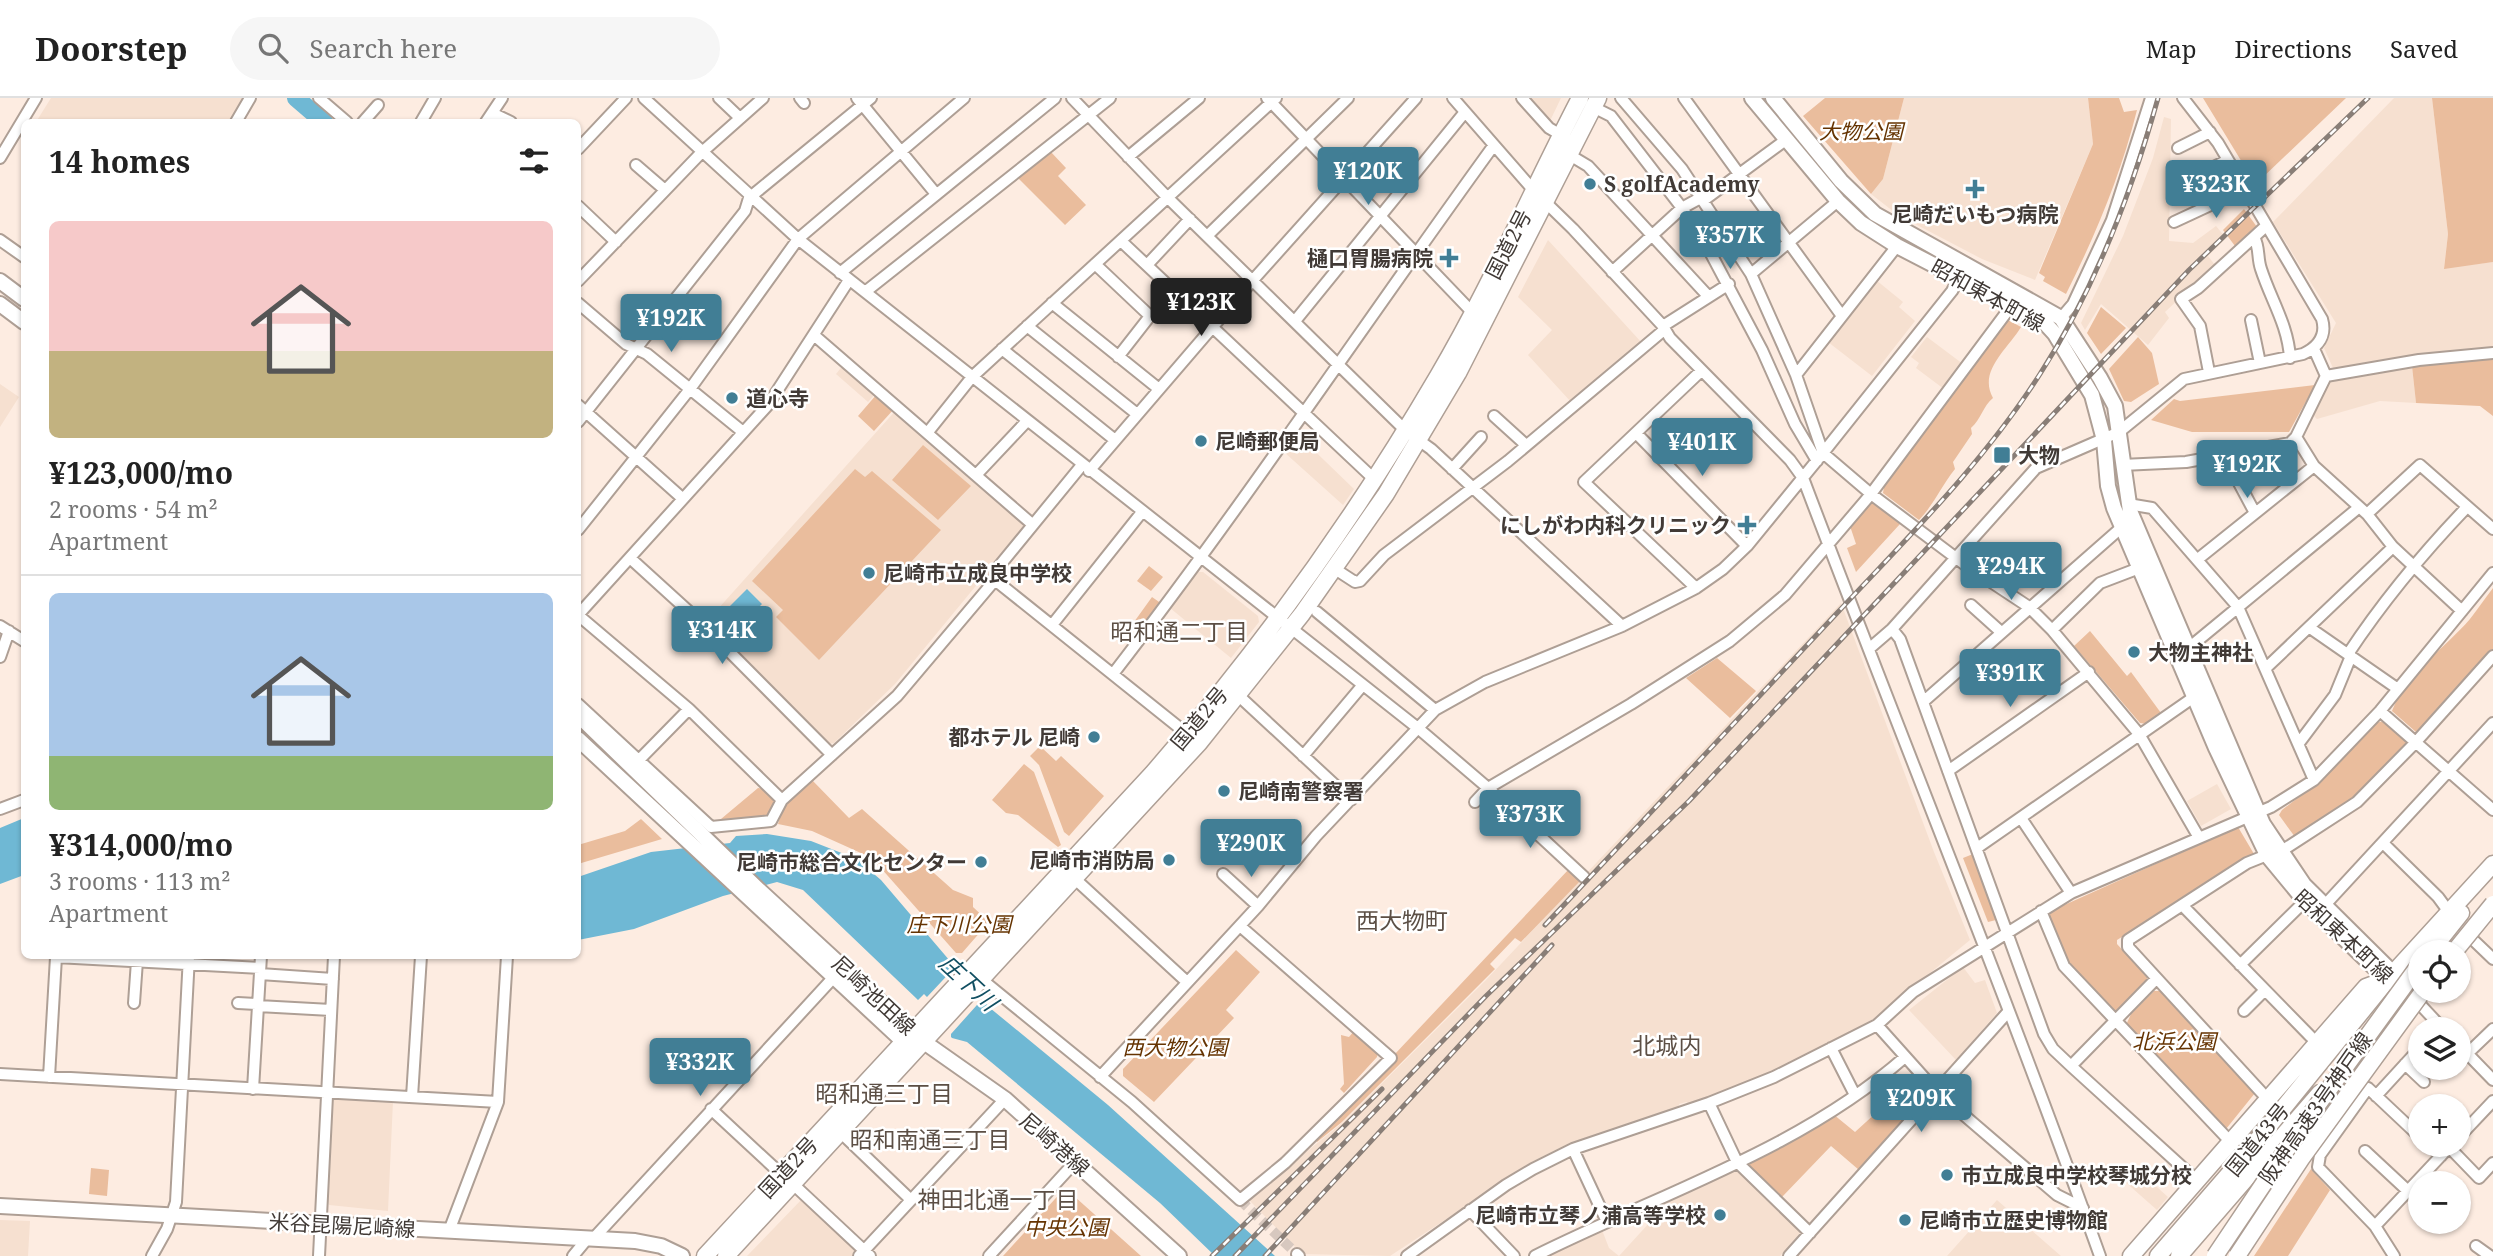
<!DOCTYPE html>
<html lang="en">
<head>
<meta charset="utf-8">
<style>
	:root { --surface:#fff; --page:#f6f6f6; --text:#222; --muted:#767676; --line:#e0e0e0; --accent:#417e95 }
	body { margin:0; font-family:"Noto Serif","Noto Sans JP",serif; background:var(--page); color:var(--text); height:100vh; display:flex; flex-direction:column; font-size:26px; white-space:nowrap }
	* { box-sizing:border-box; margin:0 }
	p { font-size:23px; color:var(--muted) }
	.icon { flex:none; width:38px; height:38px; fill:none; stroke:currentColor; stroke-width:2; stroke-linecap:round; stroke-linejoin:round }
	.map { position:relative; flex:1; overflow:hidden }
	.sheet { position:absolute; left:21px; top:21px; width:560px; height:840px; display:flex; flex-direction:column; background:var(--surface); border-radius:10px; box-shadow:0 2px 5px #0004 }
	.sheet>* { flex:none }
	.tools { position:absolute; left:2408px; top:842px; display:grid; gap:14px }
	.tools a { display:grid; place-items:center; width:63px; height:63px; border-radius:50%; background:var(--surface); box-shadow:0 2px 5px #0004; font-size:35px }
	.price { position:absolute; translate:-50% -60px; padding:0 16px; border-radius:7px; background:var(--accent); color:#fff; font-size:23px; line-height:46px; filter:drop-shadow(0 2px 4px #0008) }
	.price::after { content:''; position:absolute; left:50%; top:42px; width:21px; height:16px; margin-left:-10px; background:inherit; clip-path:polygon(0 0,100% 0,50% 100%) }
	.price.active { background:#222; color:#fff }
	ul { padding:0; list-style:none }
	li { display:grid; align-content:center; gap:14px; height:371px; padding:0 28px }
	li+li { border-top:2px solid var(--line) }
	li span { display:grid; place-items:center; height:217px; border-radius:10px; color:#555 }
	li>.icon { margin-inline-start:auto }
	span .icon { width:126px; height:126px; fill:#fffc; stroke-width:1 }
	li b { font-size:30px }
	h2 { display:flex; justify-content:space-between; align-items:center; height:84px; padding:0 28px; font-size:30px }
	header { display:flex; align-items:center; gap:42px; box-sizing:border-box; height:98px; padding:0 35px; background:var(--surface); border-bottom:2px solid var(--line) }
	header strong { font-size:33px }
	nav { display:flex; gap:38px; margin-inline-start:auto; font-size:24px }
	.search { width:490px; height:63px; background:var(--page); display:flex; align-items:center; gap:18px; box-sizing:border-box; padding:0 24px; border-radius:38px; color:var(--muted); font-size:26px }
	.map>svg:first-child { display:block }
	.built { fill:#f6e0d0 }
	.green { fill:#eabd9d }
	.water { fill:#6fb8d4 }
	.pier { fill:#fdece1 }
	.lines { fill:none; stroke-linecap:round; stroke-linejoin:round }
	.river { stroke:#6fb8d4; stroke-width:18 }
	.minor-tunnel { stroke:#d7c8bf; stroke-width:10; stroke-dasharray:10 5; stroke-linecap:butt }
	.minor-casing { stroke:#ae9f95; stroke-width:14 }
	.major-casing { stroke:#ae9f95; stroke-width:18 }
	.highway-casing { stroke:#ae9f95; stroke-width:19 }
	.minor { stroke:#fff; stroke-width:10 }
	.major { stroke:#fff; stroke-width:14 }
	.highway { stroke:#fff; stroke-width:16 }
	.rail-casing { stroke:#897e77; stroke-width:5 }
	.rail { stroke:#fff; stroke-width:2.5; stroke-dasharray:8; stroke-linecap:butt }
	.highway-bridge-casing { stroke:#ae9f95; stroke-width:19; stroke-linecap:butt }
	.highway-bridge { stroke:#fff; stroke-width:16 }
	.poi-dot { fill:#417e95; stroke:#fff; stroke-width:2.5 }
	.labels { text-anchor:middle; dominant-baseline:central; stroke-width:5; stroke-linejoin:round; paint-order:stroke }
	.park-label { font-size:21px; font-style:italic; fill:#653301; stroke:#fff }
	.poi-label { font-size:21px; font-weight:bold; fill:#413a36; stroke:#fff; text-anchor:start }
	.street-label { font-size:21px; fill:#413a36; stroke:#fff }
	.neighbourhood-label { font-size:23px; fill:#5c4f45; stroke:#fff }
	.water-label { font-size:23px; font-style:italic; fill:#114f62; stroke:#fff }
</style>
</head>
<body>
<header>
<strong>Doorstep</strong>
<div class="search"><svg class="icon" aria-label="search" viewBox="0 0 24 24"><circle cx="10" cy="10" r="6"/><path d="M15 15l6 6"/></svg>Search here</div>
<nav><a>Map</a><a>Directions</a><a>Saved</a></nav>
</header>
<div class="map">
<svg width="2493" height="1158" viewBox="0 0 2493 1158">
	<rect width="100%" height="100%" fill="#fdece1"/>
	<!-- built -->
	<path class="built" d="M51 0H244L231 24H36Z
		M1527 0H1561L1549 25Z
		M1904 0H2088L2093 46 2035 182 1982 161 1898 117 1871 96 1883 81Z
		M2394 0H2432L2448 136 2444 170 2493 164V250L2333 270 2324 250 2336 225 2273 124Z
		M2164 19 2171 21 2169 143 2193 145 2216 128 2226 140 2208 158 2215 167 2165 214 2169 220 2148 247 2101 206 2085 232 2081 225 2123 138 2153 60Z
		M1548 142 1642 245 1571 304 1528 257 1552 232 1518 199Z
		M1876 182 1903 204 1899 209 1915 223 1872 278 1828 244Z
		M1927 239 1963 266 1944 291 1916 270 1919 265 1911 259Z
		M844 266 876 295 868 304 836 276Z
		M2412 268 2416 305 2380 303 2317 321 2312 316 2328 284 2334 279Z
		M0 286 19 299 0 329Z
		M897 311 1026 427 895 586 834 645 828 646 708 522Z
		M1296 335 1354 391 1343 407 1284 354Z
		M1198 474H1203L1258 518 1259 524 1231 560 1170 510Z
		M1841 505 1934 754 1970 842 1873 922 1778 973 1690 1006 1686 1004 1679 1006 1678 1011 1518 1074 1390 1158 1302 1156 1248 1101 1342 1025 1485 883Z
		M2217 686 2231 711 2201 728 2187 703Z
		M1963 869 1975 885 1985 882 1997 915 1956 962 1909 912Z
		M335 999 393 1003 388 1113 329 1107 325 1097 331 1003Z
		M1736 1071 1801 1134 1780 1158H1543L1602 1132 1609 1150 1619 1158 1672 1100Z
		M2127 1077 2141 1089 2148 1081 2168 1099 2157 1112 2123 1082Z
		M802 1101 864 1158H747Z
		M1997 1102 2061 1158H1947Z
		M0 1122 30 1123 28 1158H0Z"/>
	<!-- green -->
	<path class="green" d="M1825 0H1904L1883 81 1871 96 1803 18Z
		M2088 0H2119L2124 14 2137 12C2121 76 2096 136 2066 196L2043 183 2045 179 2039 175 2093 46Z
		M2203 0H2346L2262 80 2254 84Z
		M2432 0H2493V164L2444 171 2448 136Z
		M1050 53 1066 70 1058 78 1086 107 1065 127 1017 79Z
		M2244 111 2257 129 2235 148 2223 132Z
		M2101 209 2126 230 2101 256 2087 235Z
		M2008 222 2021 229C2007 252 1978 273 1993 300 1983 308 1981 321 1971 330L1972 336 1953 364 1955 371C1940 390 1935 405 1919 422L1883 395 1884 389Z
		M2138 239 2152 255 2159 286 2131 304 2124 303 2109 271Z
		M2493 258V318L2480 308 2416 305 2412 268Z
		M2315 287 2289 334H2192L2151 322 2174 301 2180 303Z
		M877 296 894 311 874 333 858 318Z
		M923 347 971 388 938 422 892 382Z
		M855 371 865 379 872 373 941 432 819 562 776 519 783 512 752 483Z
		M1873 405 1900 426 1856 474 1847 450 1856 446 1850 428 1870 406Z
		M1149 468 1163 479 1151 493 1137 483Z
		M2493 490V552L2422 634H2416L2392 613C2406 576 2445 550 2470 521 2478 511 2485 500 2493 490Z
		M1152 499 1162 506 1142 530 1134 524Z
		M2090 533 2127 578 2131 574 2161 615 2147 626 2140 625 2074 548Z
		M1717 560 1756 593 1730 620 1686 580Z
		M2384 623 2409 644 2360 697 2295 739 2279 717 2282 712 2318 684 2375 625Z
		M1040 648 1056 663 1061 658 1104 698 1069 738 1064 734 1039 667 1030 658Z
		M1024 666 1034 674 1061 747 1058 749 1018 717 1006 715 992 702Z
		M812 682 849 720 862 711 953 792 973 800V809L989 824 962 855H956L872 760 812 733 778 726 784 706Z
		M758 690 766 691 778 703 770 717 724 725 721 721Z
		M641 721 662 741 578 766V747L625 733Z
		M2238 729 2254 756 2117 842V846L2147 879V884L2120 912H2113L2068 865 2049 817 2051 813Z
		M1973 756 1997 819 1996 822 1988 824 1963 760Z
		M1569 771 1581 782 1521 844 1515 840 1490 866 1495 871 1342 1024 1317 1044 1315 1041Z
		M1236 852 1260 874 1226 912 1234 920 1154 1004 1123 978V971Z
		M2154 893H2160L2255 995 2226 1031 2126 927 2131 916Z
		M1354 933 1378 953 1377 959 1344 995 1340 991 1344 986 1341 937 1349 939Z
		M1888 1004 1905 1021 1859 1072 1831 1048 1782 1099 1747 1066 1748 1062 1806 1035 1833 1016 1855 1034Z
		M91 1070 109 1072 107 1098 89 1096Z
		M2311 1071 2330 1092 2288 1158H2254Z
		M1065 1090 1141 1158H1003Z"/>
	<!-- water -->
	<path class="water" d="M747 491 762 506 734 534 719 519Z
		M24 720V777L0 786V730Z
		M767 736 811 743 862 763 861 765 881 782 990 910 1108 1007 1275 1158H1215L1160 1105 967 944 952 940 917 901 803 792 777 784 723 798 634 831 578 842V779L651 754 730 745 736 738Z"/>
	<!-- pier -->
	<path class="pier" d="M956 868 985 898 951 936V944L915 905 924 896 927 899Z"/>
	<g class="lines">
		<!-- river -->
		<path class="river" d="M296 0 324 24"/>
		<!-- minor-tunnel -->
		<path class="minor-tunnel" d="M1240 1102 1297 1156"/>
		<!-- minor casing -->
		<g class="minor-casing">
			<path id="minor" d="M319 0 347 24
				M644 0 798 141 1419 631 1488 690 1631 606 1730 543 1785 497 1871 396 2012 207
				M719 0 740 20
				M800 0 804 5
				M857 0 936 96
				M1072 0 1167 99 1406 333 1431 351 1622 528
				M1267 0 1473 215
				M1453 0 1535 94 1573 131 1663 228 1670 240 1790 362 1803 380C1901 639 2006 896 2100 1158
				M1522 0 1549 30 1561 37
				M1621 0 1682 71 1751 176 1796 277 1823 355 1871 396 1964 466 2029 509 2052 532 2139 636 2198 738
				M1684 0 1842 218
				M1593 9 1611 18 1682 110 1709 152 1762 252 1795 326 1817 363
				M492 15 511 24
				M236 24 250 0
				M363 24 378 7
				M421 24 435 0
				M486 24 502 0
				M2178 50 2210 34
				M578 51 626 0
				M1568 56 1588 68 1708 198
				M1128 59 1199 0
				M0 60 36 0
				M636 67 665 92
				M2175 88 2228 62
				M1704 102 1787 41
				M578 108 616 144
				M2174 124 2245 91
				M1207 138 1348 0
				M2254 139C2260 150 2257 160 2261 171 2271 202 2288 227 2290 260
				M0 142 24 159
				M1121 143 1375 382
				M1095 166 1150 218 1118 259
				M1147 167 1190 121
				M1612 174 1682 110 1702 99
				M840 175 1055 0
				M1751 176 1838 103
				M578 183 701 55 763 0
				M865 194 1110 0
				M578 205 626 246 647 256 743 334
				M1052 205 1159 291
				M2061 220 2073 206 2112 122 2151 0
				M2251 222 2260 265
				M1295 223 1465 14
				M1027 228 1137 316
				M1663 228 1729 186
				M815 238 1032 426
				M1002 251 1115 342
				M2314 251 2326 278
				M2209 274 2200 228 2181 201 2198 190 2266 128
				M1796 277 1897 148
				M2326 278 2419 262 2493 255
				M578 307 682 400
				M1494 318 1526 347
				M578 324 745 113 749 100 871 0
				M928 334 972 279 1276 0
				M1636 335 1747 448
				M2296 339 2314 368 2367 416 2393 449 2462 513
				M2224 357 2255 415
				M2122 367 2186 364 2290 345 2296 339 2326 278
				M1452 371 1481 339
				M1089 373 1253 182 1416 0
				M977 376 1027 323
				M2128 406 2152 410 2238 509 2314 682
				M2367 416 2420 367 2493 431
				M578 432 690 291 798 141 964 0
				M630 460 696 520 832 657
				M2198 461 2314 368
				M1335 471 1355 484 1360 483 1384 457 1508 363 1664 232
				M995 482 1191 639
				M1696 490 1584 384 1701 273
				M1971 507 2001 534
				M1317 514 1435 612
				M1052 527 1142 414
				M0 528 24 543
				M2310 530 2398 591
				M1892 531 1900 541 2044 936 2053 951 2071 968 2192 1078
				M2052 532 2100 485 2142 469
				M1870 550 1892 531 2036 370 2119 334 2184 281 2303 256C2318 249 2327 238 2322 221L2218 45 2183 0
				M2185 553 2357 411
				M2348 556C2383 503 2423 455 2467 409
				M0 559 9 533
				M2266 570 2393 449
				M1113 576C1246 404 1366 223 1494 47
				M1239 598 1351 702
				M1923 604 2122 429
				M578 606 711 729 771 723 782 702 897 598 995 482 996 472 1082 367
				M2380 613 2493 712
				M2299 645 2335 597 2351 558
				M1303 658 1362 588
				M639 662 689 611
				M1948 673 2089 574
				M782 702 689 611 578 517 768 307 849 182
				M1475 704 1488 690 1584 779
				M0 711 24 702
				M2021 720 2071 795
				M2383 745 2438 799 2449 814
				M1977 750 2194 599
				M2280 754 2357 704 2415 645 2493 558
				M1223 776 1258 808
				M1074 780 1187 884
				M2182 807 2311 939
				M2324 808 2493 625
				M2041 813 2064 868 2226 1039
				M2468 837 2493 861
				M2240 867 2305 803
				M260 876 333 881
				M981 881 1132 1004 1240 1102 1285 1065 1391 960 1240 828
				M2414 900 2443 931
				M134 905 137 863
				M238 905 258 906
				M258 908 331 912
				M2244 913 2265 892
				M1877 927 1937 994 2057 1097 2083 1110
				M2459 947 2493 982
				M1831 950 1855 997
				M2467 956 2493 931
				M2405 966 2424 984
				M2071 968 2156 881
				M0 976 498 1004
				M49 979 56 859 260 870
				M1100 979 1258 808 1316 738 1435 612 1485 584 1622 528 1696 490 1723 471 1747 448 1823 355 1952 193 1966 168
				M253 991 261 858
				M2262 995 2128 849V842L2247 765 2267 757
				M2376 998 2420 950
				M412 999 421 858
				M1709 1005 1737 1064 1810 1135
				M711 1011 781 1076
				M840 1034 910 1101
				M2459 1039 2493 1003
				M2429 1046 2441 1058
				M2449 1049 2479 1080 2493 1065
				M1573 1051 1607 1124
				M2365 1053 2408 1093
				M793 1086 870 1158
				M1470 1112 1514 1158
				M2375 1128 2452 1046
				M449 1133 498 1004 507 858
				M593 1141 833 880
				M2476 1148 2490 1158
				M1297 1156 1299 1158
				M152 1158 167 1131 176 1104 189 858
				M319 1158 334 858
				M573 1158 587 1141
				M859 1158 1005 1001
				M989 1158 1076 1063
				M1407 1158 1506 1087 1533 1071 1573 1051 1709 1005 1774 979 1877 927 1913 894 2071 795 2271 709 2314 682 2380 613 2493 475
				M1535 1158C1659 1096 1799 1052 1905 959
				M1789 1158 2008 914
				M2394 1158 2375 1128 2318 1069 2320 1057 2368 990 2420 1039"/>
		</g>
		<!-- major casing -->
		<g class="major-casing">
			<path id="major" d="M1752 0 1838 103 1861 125 1897 148 2044 224 2055 236 2092 297 2104 342 2108 388 2114 410 2216 650 2267 757 2305 803 2380 875 2410 897
				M1773 0 1841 83 1875 116 2061 220 2100 280 2115 308 2130 413 2263 726 2304 787 2401 883
				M0 183 24 201
				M0 206 24 224
				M578 617 759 792 924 944 1005 1001 1179 1158
				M578 641 904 944H915
				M0 1108 635 1143 661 1148 682 1158"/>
		</g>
		<!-- highway casing -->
		<g class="highway-casing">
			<path id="highway" d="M2430 854 2461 815
				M2376 935 2419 890
				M705 1158 1152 676C1260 552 1355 420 1438 278 1491 188 1532 92 1580 0
				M726 1158 1199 645 1302 516 1386 396 1458 275 1598 0
				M2131 1158 2366 889 2385 882
				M2158 1158 2242 1061 2388 881 2493 766
				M2179 1158 2320 995"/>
		</g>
		<!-- minor -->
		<use href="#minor" class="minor"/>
		<!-- major -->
		<use href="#major" class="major"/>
		<!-- highway -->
		<use href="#highway" class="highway"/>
		<!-- rail casing -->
		<g class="rail-casing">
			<path id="rail" d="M1545 827C1643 723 1740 619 1838 514 1909 438 1984 364 2040 276 2095 191 2131 97 2158 0
				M1212 1158 1382 991
				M1235 1158 1486 898 1689 703 2189 172 2368 0
				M1265 1158 1552 847"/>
		</g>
		<!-- rail -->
		<use href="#rail" class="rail"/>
		<!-- highway-bridge casing -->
		<g class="highway-bridge-casing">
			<path id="highway-bridge" d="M2454 854 2493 806
				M2215 1158 2305 1024 2420 866
				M2237 1158 2301 1061 2424 892"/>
		</g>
		<!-- highway-bridge -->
		<use href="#highway-bridge" class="highway-bridge"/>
	</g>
	<!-- markers -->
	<g class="poi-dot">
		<circle cx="1590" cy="86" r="7"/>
		<path d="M1971.5 80.5h7v7h7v7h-7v7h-7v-7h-7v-7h7z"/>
		<path d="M1445.5 149.5h7v7h7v7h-7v7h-7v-7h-7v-7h7z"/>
		<circle cx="732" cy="300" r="7"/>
		<circle cx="1201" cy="343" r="7"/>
		<rect x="1993" y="348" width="18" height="18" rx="3.5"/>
		<path d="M1743.5 416.5h7v7h7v7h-7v7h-7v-7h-7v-7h7z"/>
		<circle cx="869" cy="475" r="7"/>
		<circle cx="2134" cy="554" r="7"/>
		<circle cx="1094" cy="639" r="7"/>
		<circle cx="1224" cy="693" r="7"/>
		<circle cx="1169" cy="762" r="7"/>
		<circle cx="981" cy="764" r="7"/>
		<circle cx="1947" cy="1077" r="7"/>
		<circle cx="1720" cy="1117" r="7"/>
		<circle cx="1905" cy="1122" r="7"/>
	</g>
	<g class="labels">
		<!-- park labels -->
		<g class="park-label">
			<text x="1861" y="33">大物公園</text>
			<text x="959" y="826">庄下川公園</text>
			<text x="2174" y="943">北浜公園</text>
			<text x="1175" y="949">西大物公園</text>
			<text x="1066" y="1129">中央公園</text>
		</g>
		<!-- poi labels -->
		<g class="poi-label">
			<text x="1604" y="86">S golfAcademy</text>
			<text x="1975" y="116" text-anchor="middle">尼崎だいもつ病院</text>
			<text x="1433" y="160" text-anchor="end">樋口胃腸病院</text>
			<text x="746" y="300">道心寺</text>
			<text x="1215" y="343">尼崎郵便局</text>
			<text x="2018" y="357">大物</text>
			<text x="1731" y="427" text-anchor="end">にしがわ内科クリニック</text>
			<text x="883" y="475">尼崎市立成良中学校</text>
			<text x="2148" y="554">大物主神社</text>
			<text x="1080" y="639" text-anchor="end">都ホテル 尼崎</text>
			<text x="1238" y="693">尼崎南警察署</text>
			<text x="1155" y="762" text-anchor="end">尼崎市消防局</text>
			<text x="967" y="764" text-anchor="end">尼崎市総合文化センター</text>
			<text x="1961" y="1077">市立成良中学校琴城分校</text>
			<text x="1706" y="1117" text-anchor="end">尼崎市立琴ノ浦高等学校</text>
			<text x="1919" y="1122">尼崎市立歴史博物館</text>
		</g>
		<!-- street labels -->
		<g class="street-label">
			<text transform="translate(1508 146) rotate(-63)">国道2号</text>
			<text transform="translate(1988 197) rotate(29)">昭和東本町線</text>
			<text transform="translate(1199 620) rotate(-50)">国道2号</text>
			<text transform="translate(2344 838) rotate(43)">昭和東本町線</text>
			<text transform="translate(874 897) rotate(43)">尼崎池田線</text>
			<text transform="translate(2315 1010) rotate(-55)">阪神高速3号神戸線</text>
			<text transform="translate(2257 1041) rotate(-51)">国道43号</text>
			<text transform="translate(1055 1046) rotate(41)">尼崎港線</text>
			<text transform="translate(788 1069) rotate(-47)">国道2号</text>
			<text transform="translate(342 1127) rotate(3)">米谷昆陽尼崎線</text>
		</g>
		<!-- neighbourhood labels -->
		<g class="neighbourhood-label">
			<text x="1179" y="533">昭和通二丁目</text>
			<text x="1402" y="822">西大物町</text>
			<text x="1667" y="947">北城内</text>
			<text x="884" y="995">昭和通三丁目</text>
			<text x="930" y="1041">昭和南通三丁目</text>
			<text x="998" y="1101">神田北通一丁目</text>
		</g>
		<!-- water labels -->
		<g class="water-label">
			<text transform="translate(969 884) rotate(43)">庄下川</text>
		</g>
	</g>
</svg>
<div class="tools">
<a><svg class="icon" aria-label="locate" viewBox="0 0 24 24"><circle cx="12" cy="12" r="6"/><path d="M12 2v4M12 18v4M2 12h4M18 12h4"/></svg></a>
<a><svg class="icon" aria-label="layers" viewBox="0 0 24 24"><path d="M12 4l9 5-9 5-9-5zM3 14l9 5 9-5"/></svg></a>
<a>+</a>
<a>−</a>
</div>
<b class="price" style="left:1368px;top:109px">¥120K</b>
<b class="price" style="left:2216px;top:122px">¥323K</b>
<b class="price" style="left:1730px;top:173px">¥357K</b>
<b class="price active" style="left:1201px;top:240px">¥123K</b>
<b class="price" style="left:671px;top:256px">¥192K</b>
<b class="price" style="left:1702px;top:380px">¥401K</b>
<b class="price" style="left:2247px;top:402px">¥192K</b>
<b class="price" style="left:2011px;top:504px">¥294K</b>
<b class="price" style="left:722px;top:568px">¥314K</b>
<b class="price" style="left:2010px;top:611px">¥391K</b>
<b class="price" style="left:1530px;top:752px">¥373K</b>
<b class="price" style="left:1251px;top:781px">¥290K</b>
<b class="price" style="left:700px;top:1000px">¥332K</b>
<b class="price" style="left:1921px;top:1036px">¥209K</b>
<section class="sheet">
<h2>14 homes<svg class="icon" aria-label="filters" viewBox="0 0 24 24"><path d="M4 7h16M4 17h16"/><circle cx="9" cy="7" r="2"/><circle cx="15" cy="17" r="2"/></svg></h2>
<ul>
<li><span style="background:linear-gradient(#f6c9c9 60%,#c2b280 0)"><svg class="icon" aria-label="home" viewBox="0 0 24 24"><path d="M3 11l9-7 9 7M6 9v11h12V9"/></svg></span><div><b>¥123,000/mo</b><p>2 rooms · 54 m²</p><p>Apartment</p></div></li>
<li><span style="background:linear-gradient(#a9c7e8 75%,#8fb573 0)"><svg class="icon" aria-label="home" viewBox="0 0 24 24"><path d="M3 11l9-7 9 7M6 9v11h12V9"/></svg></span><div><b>¥314,000/mo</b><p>3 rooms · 113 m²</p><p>Apartment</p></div></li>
</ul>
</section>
</div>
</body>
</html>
